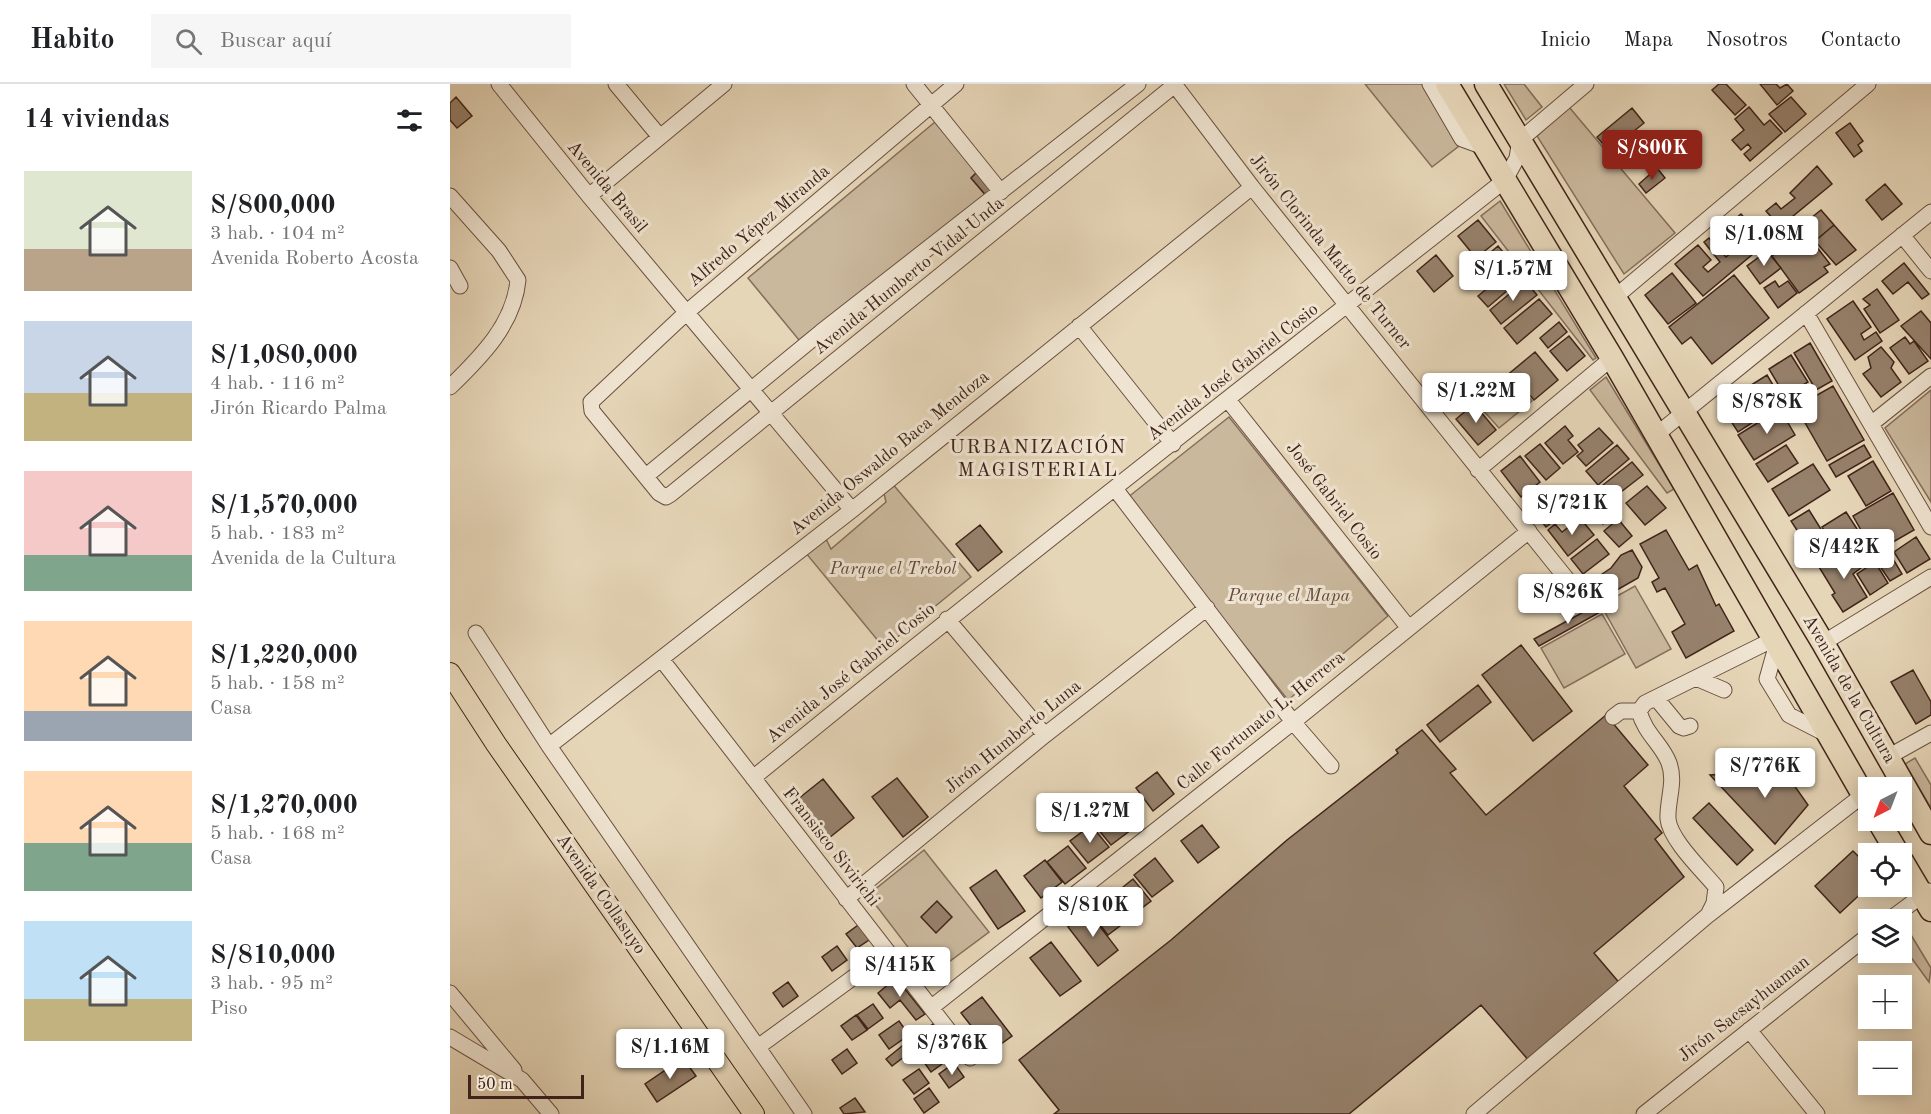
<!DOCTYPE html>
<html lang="es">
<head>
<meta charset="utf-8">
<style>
	:root { --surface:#fff; --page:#f6f6f6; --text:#202124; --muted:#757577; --line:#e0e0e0; --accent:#8f2418 }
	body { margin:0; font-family:"Old Standard TT",serif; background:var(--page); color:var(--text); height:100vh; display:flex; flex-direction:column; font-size:22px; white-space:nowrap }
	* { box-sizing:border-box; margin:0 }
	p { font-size:20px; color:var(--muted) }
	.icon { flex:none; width:33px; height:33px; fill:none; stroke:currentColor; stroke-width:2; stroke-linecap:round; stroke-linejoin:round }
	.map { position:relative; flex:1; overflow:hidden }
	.drawer { display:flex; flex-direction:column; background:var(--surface); width:450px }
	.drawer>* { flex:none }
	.needle { width:39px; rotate:222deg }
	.fabs { position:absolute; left:1408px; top:693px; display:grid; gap:12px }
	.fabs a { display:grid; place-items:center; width:54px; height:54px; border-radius:0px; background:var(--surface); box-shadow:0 3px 15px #0003; font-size:30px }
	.scale { position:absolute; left:18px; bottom:15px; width:116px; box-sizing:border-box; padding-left:6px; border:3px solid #402419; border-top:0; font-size:16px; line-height:21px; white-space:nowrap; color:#402419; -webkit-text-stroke:4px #efe4d1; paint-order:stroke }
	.price { position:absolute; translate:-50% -51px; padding:0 14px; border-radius:6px; background:#fff; color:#222; font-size:20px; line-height:39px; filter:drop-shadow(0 2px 3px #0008) }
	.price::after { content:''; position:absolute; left:50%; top:36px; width:18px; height:14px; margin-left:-9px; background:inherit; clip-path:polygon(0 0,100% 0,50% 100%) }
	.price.on { background:var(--accent); color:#fff }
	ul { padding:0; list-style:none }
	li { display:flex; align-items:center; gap:18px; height:150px; padding:0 24px }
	li span { display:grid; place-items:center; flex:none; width:168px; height:120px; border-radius:0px; color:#555 }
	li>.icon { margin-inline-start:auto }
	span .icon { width:72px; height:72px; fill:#fffc; stroke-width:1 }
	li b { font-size:26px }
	h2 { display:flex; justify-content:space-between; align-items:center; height:72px; padding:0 24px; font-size:26px }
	header { display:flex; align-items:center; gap:36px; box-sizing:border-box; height:84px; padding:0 30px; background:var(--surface); border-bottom:2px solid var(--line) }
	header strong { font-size:28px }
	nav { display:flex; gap:33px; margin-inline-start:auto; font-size:21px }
	.search { width:420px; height:54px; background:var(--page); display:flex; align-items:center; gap:15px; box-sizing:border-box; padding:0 21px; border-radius:0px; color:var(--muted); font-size:22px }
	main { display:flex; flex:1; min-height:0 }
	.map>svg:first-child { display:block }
	.green { fill:#cab89d; stroke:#856e5b; stroke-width:1.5 }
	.building { fill:#96816c; stroke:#402419; stroke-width:1.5 }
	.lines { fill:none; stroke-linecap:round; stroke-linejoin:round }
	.minor-casing { stroke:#6a5041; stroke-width:17 }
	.major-casing { stroke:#402419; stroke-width:22 }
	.highway-casing { stroke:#402419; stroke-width:25 }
	.minor { stroke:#efe4d1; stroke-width:15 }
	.major { stroke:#e6d6b8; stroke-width:20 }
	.highway { stroke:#e6d6b8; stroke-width:22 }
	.labels { text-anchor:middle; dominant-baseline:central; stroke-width:6; stroke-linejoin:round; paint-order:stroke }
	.street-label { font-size:18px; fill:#402419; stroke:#efe4d1 }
	.park-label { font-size:18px; font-style:italic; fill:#62493a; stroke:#efe4d1 }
	.neighbourhood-label { font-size:20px; letter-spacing:1.5px; fill:#402419; stroke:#efe4d1 }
</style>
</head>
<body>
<header>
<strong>Habito</strong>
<div class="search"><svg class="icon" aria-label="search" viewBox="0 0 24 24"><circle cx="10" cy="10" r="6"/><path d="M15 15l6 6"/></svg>Buscar aquí</div>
<nav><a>Inicio</a><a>Mapa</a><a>Nosotros</a><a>Contacto</a></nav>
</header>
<main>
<section class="drawer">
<h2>14 viviendas<svg class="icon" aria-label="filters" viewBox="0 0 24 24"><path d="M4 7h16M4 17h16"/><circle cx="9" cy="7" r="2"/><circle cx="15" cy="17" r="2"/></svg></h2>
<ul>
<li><span style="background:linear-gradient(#dfe7d0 65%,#b9a48a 0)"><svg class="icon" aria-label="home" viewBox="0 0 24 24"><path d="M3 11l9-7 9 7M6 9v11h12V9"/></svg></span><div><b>S/800,000</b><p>3 hab. · 104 m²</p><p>Avenida Roberto Acosta</p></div></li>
<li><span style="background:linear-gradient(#c9d6e8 60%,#c2b280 0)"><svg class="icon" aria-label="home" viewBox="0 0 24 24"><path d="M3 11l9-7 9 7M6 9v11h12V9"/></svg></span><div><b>S/1,080,000</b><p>4 hab. · 116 m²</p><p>Jirón Ricardo Palma</p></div></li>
<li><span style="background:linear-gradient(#f6c9c9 70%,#7fa58c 0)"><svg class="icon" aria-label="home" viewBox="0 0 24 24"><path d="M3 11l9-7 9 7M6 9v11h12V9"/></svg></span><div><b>S/1,570,000</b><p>5 hab. · 183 m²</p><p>Avenida de la Cultura</p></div></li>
<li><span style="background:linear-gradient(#ffd9b3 75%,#9aa5b1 0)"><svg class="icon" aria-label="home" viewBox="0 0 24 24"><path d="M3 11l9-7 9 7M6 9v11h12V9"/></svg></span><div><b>S/1,220,000</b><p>5 hab. · 158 m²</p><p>Casa</p></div></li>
<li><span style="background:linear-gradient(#ffd9b3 60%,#7fa58c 0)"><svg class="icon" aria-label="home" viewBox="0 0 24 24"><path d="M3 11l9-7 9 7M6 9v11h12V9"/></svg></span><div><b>S/1,270,000</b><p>5 hab. · 168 m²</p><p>Casa</p></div></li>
<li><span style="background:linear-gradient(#bfe0f5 65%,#c2b280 0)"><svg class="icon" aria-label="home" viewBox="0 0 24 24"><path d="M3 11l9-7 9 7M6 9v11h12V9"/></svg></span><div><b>S/810,000</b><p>3 hab. · 95 m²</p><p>Piso</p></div></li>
</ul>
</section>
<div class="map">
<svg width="1481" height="1030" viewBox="0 0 1481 1030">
	<rect width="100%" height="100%" fill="#e6d6b8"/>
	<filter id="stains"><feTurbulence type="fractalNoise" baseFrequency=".00333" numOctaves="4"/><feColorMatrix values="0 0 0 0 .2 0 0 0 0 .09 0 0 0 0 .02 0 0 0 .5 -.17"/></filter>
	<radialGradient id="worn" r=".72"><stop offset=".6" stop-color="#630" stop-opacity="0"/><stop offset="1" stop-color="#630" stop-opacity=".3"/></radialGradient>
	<!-- green -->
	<path class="green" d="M915 0H972L1009 62 982 83Z
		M1054 0H1074L1092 23 1076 36Z
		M1119 23 1225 149 1174 190 1087 52Z
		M485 38 527 88 521 94 536 112 349 256 298 194Z
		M1050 117 1146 274 1143 276 1031 132Z
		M1156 293 1224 405 1217 409 1140 306Z
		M1065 297 1082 317 1049 344 1032 325Z
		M1481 306V418L1435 344Z
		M779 333 938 532 838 616 677 414Z
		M441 398 521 493 434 564 355 468 375 453 381 465 436 418 433 405Z
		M1185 502 1221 565 1186 584 1151 521Z
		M1152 530 1175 570 1114 604 1091 564Z
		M1465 674 1481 701V724L1455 680Z
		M474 766 539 848 480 892 418 811Z
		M1455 841 1481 884 1479 898 1452 861V843Z"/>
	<!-- building -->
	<path class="building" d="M1269 0H1276L1296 21 1285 31 1262 6Z
		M1310 0H1326L1330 4 1337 0 1343 7 1327 21Z
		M6 13 22 32 7 44 0 36V19Z
		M1341 13 1356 30 1335 48 1319 30Z
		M1299 23 1314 41 1320 36 1332 49 1300 77 1294 70 1301 64 1298 60 1291 66 1282 56 1294 46 1285 35Z
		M1182 24 1194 39 1159 67 1147 53Z
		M1400 39 1413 57 1408 61 1412 67 1404 73 1386 49Z
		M1367 82 1382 100 1325 147 1318 139 1323 135 1316 127 1326 119 1331 125 1345 114 1340 109Z
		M1207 84 1215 94 1196 109 1189 100Z
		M527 88 546 110 539 115 521 94Z
		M1435 100 1452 120 1432 136 1416 116Z
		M1371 126 1384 141 1365 157 1351 142Z
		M1291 130 1316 159 1253 212 1225 180 1248 161 1261 176 1253 183 1258 188 1270 178 1254 158 1259 154 1276 173 1290 161 1275 143Z
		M1028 136 1046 158 1026 174 1008 152Z
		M1384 141 1406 166 1386 181 1365 157Z
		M1359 153 1380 180 1374 183 1378 188 1349 209 1322 172 1341 158 1345 164Z
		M1048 162 1063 180 1049 192 1034 174Z
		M1317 167 1331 184 1310 200 1297 182Z
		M986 171 1003 192 984 208 967 187Z
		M1454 179 1479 210 1472 215 1458 198 1443 210 1432 197Z
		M1063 183 1072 194 1038 223 1028 212Z
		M1222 189 1246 219 1218 240 1195 211Z
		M1284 191 1319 234 1262 280 1241 253 1232 260 1219 243Z
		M1075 197 1087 211 1051 240 1040 226Z
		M1325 197 1329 203 1338 197 1347 209 1328 224 1314 204Z
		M1427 205 1449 236 1430 249 1414 225 1420 221 1413 215Z
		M1089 215 1102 230 1067 260 1054 244Z
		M1403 217 1421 243 1411 250 1414 256 1426 248 1432 257 1405 276 1377 235Z
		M1471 227 1481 239V275L1451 242Z
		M1109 238 1117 248 1098 264 1090 254Z
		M1119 252 1135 272 1117 287 1100 267Z
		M1455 253 1460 260 1464 257 1478 277 1459 290 1440 264Z
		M1360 259 1382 297 1366 306 1344 269Z
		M1431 263 1444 278 1441 284 1451 298 1431 313 1413 290 1421 284 1418 273Z
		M1085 268 1108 296 1084 316 1066 295 1032 324 1026 317Z
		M1341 271 1358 298 1335 312 1319 285Z
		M1317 291 1329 311 1310 322 1298 303Z
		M1383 302 1414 356 1377 377 1346 323Z
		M1298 313 1311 333 1288 348 1275 328Z
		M1024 320 1046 346 1028 361 1006 335Z
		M1330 325 1345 351 1304 376 1288 351Z
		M1115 342 1123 352 1118 356 1128 368 1113 380 1095 359Z
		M1149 344 1163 359 1136 382 1127 372 1133 367 1128 361Z
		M1090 360 1110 384 1096 396 1075 372Z
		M1167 361 1179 375 1148 401 1136 387Z
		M1336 361 1348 379 1318 398 1306 380Z
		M1414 361 1421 373 1386 393 1379 381Z
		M1070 372 1090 398 1071 413 1051 387Z
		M1423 377 1441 407 1416 422 1398 392Z
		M1182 378 1193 391 1162 415 1170 426 1153 440 1134 416Z
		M1363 380 1380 406 1339 432 1322 405Z
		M1197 402 1216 424 1195 441 1176 419Z
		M1443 409 1464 446 1424 469 1403 432Z
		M1100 412 1114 429 1096 443 1082 426Z
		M1359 426 1384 466 1367 477 1341 437Z
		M1396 428 1411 451 1387 466 1372 443Z
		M1130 434 1144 451 1118 472 1098 446 1105 440 1112 448Z
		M1168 435 1182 452 1169 463 1154 447Z
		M530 441 552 468 528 487 506 460Z
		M1216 446 1239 486 1247 481 1266 522 1269 520 1284 547 1236 574 1222 548 1235 540 1215 504 1207 508 1202 498 1209 494 1190 460Z
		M1466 453 1480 475 1457 489 1444 468Z
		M1147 455 1159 470 1133 490 1121 475Z
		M1182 466 1192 483 1188 494 1137 523 1129 515 1127 507 1161 484 1171 471Z
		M1391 469 1395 475 1403 469 1412 483 1403 490 1417 513 1393 528 1382 511 1385 509 1369 483Z
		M1440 470 1452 490 1440 497 1427 478Z
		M1425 478 1438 499 1420 511 1407 490Z
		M1148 520 1152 527 1089 562 1084 555Z
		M1071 561 1122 627 1083 657 1032 591Z
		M1463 586 1481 618V631L1466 640 1441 598Z
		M1028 601 1041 618 990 658 977 641Z
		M1156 631 1198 681 1174 702 1212 749 1205 755 1234 793 1144 869 1172 902 1080 978 1031 921 899 1030H604L609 1026 569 976 721 856 837 756 948 669 946 666 972 646 1006 685 1000 689 1036 731Z
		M1334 687 1358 721 1325 760 1260 691Z
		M707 688 724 710 703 727 686 704Z
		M447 694 478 733 453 753 422 713Z
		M373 695 404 734 379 754 348 715Z
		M1259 719 1303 766 1287 781 1243 734Z
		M664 722 682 745 661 761 643 739Z
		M641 741 659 763 638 779 620 757Z
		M752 741 769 763 748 779 731 757Z
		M618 762 636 784 615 800 597 778Z
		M1403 767 1419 783V802L1390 829 1365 802Z
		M705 774 723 797 702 813 684 791Z
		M595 776 612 798 591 814 574 792Z
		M546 786 575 827 548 845 520 804Z
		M683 795 701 817 680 833 663 811Z
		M662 812 679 835 658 851 641 829Z
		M487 817 502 833 486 849 471 833Z
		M638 827 668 866 648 882 618 843Z
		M411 839 422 854 407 864 396 850Z
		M601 858 631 897 610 912 580 874Z
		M387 862 397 876 382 887 372 873Z
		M446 894 475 930 466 936 450 916 440 924 428 909Z
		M338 898 348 912 333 923 323 909Z
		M532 913 562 952 541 967 511 929Z
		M423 920 433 934 418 945 407 931Z
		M406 931 417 946 402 956 391 942Z
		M449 937 459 951 439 965 429 951Z
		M483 940 490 948 468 964 462 957Z
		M457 958 463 966 442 982 436 975Z
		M486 963 496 977 481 988 471 974Z
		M397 965 407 979 392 990 382 976Z
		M233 974 246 992 207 1018 195 1000Z
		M504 979 514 993 499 1004 489 990Z
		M469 985 479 999 464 1010 453 996Z
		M479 1004 489 1018 474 1029 464 1015Z
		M405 1014 415 1028 394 1030 390 1024Z"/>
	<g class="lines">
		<!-- minor casing -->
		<g class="minor-casing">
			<path id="minor" d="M49 0 139 112 402 426
				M166 0 210 53
				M464 0 551 108
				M506 0 237 228 141 318 142 327 209 409 216 413 221 410 726 0
				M724 0 802 103 1120 499
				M980 0 1012 55 1034 63
				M0 112 49 167 68 196C64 240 31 273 0 303
				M139 112 274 0
				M1452 151 1481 187
				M0 184 10 202
				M1164 214 1418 0
				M1356 229 1481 443
				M629 242 723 360
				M778 316 958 543
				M1421 340 1481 292
				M1206 351 1481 128
				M1028 386 1162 274
				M196 392 371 248 688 0
				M666 406 843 638 881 682
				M497 535 595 651
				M26 549 99 662 354 1030
				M1373 559 1481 493
				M1326 563 1317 595 1339 631 1378 651
				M212 576 520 974
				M1246 594 1274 606
				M1206 614 1229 642 1234 644 1240 642
				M1163 633 1171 627H1189
				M99 662 402 426 802 103
				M1438 673 1481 649
				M303 694C551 491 804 295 1055 96L1067 74 1070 56 1136 0
				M396 815 595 651 757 524
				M1259 829 1264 819 1266 803C1253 787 1220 756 1218 735 1217 716 1226 698 1219 679 1212 660 1195 650 1189 627L1195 619 1322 556
				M1439 836 1478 807
				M0 909 64 986
				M482 923 843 638 1079 447
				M1299 946 1367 1030
				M0 953 72 996 101 1030
				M308 963 438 868
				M1024 1030 1257 832 1413 711
				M1194 1030 1419 851"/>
		</g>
		<!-- major casing -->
		<g class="major-casing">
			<path id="major" d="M0 589 46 660 304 1030"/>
		</g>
		<!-- highway casing -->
		<g class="highway-casing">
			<path id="highway" d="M997 0 1162 274 1419 721
				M1036 0 1373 559 1481 749
				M1428 736 1448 770
				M1452 777 1481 826"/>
		</g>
		<!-- minor -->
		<use href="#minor" class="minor"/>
		<!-- major -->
		<use href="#major" class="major"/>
		<!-- highway -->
		<use href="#highway" class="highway"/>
	</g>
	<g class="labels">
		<!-- street labels -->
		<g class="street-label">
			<text transform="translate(157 103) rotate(50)">Avenida Brasil</text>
			<text transform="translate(309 142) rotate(-40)">Alfredo Yépez Miranda</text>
			<text transform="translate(880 168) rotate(51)">Jirón Clorinda Matto de Turner</text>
			<text transform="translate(459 192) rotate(-39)">Avenida Humberto Vidal Unda</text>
			<text transform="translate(783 288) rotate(-38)">Avenida José Gabriel Cosio</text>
			<text transform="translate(440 369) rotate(-39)">Avenida Oswaldo Baca Mendoza</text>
			<text transform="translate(884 417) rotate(52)">José Gabriel Cosio</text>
			<text transform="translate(401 589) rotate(-39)">Avenida José Gabriel Cosio</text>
			<text transform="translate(1399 605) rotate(60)">Avenida de la Cultura</text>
			<text transform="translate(811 637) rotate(-39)">Calle Fortunato L. Herrera</text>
			<text transform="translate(563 653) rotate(-39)">Jirón Humberto Luna</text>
			<text transform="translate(381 763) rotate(52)">Fransisco Sivirichi</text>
			<text transform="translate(151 810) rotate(55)">Avenida Collasuyo</text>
			<text transform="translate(1294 925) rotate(-38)">Jirón Sacsayhuaman</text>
		</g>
		<!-- park labels -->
		<g class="park-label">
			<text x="443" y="485">Parque el Trebol</text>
			<text x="839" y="512">Parque el Mapa</text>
		</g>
		<!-- neighbourhood labels -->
		<g class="neighbourhood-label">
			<text x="588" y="364">URBANIZACIÓN<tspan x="588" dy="23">MAGISTERIAL</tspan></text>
		</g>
	</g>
	<rect width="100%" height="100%" filter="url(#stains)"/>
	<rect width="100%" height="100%" fill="url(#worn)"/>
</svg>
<div class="fabs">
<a><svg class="needle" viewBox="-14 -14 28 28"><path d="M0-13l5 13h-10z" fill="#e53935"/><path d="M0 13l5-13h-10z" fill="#757577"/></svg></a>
<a><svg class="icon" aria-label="locate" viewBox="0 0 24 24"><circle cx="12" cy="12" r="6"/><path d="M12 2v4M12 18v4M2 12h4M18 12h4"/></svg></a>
<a><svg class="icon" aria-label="layers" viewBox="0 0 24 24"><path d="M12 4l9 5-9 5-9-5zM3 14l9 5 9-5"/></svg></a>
<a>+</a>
<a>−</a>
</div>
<div class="scale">50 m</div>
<b class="price on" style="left:1202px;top:97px">S/800K</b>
<b class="price" style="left:1314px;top:183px">S/1.08M</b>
<b class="price" style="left:1063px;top:218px">S/1.57M</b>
<b class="price" style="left:1026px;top:340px">S/1.22M</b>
<b class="price" style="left:1317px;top:351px">S/878K</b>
<b class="price" style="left:1122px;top:452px">S/721K</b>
<b class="price" style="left:1394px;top:496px">S/442K</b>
<b class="price" style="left:1118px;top:541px">S/826K</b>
<b class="price" style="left:1315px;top:715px">S/776K</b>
<b class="price" style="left:640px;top:760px">S/1.27M</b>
<b class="price" style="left:643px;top:854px">S/810K</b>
<b class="price" style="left:450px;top:914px">S/415K</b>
<b class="price" style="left:502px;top:992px">S/376K</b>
<b class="price" style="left:220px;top:996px">S/1.16M</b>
</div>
</main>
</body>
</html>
